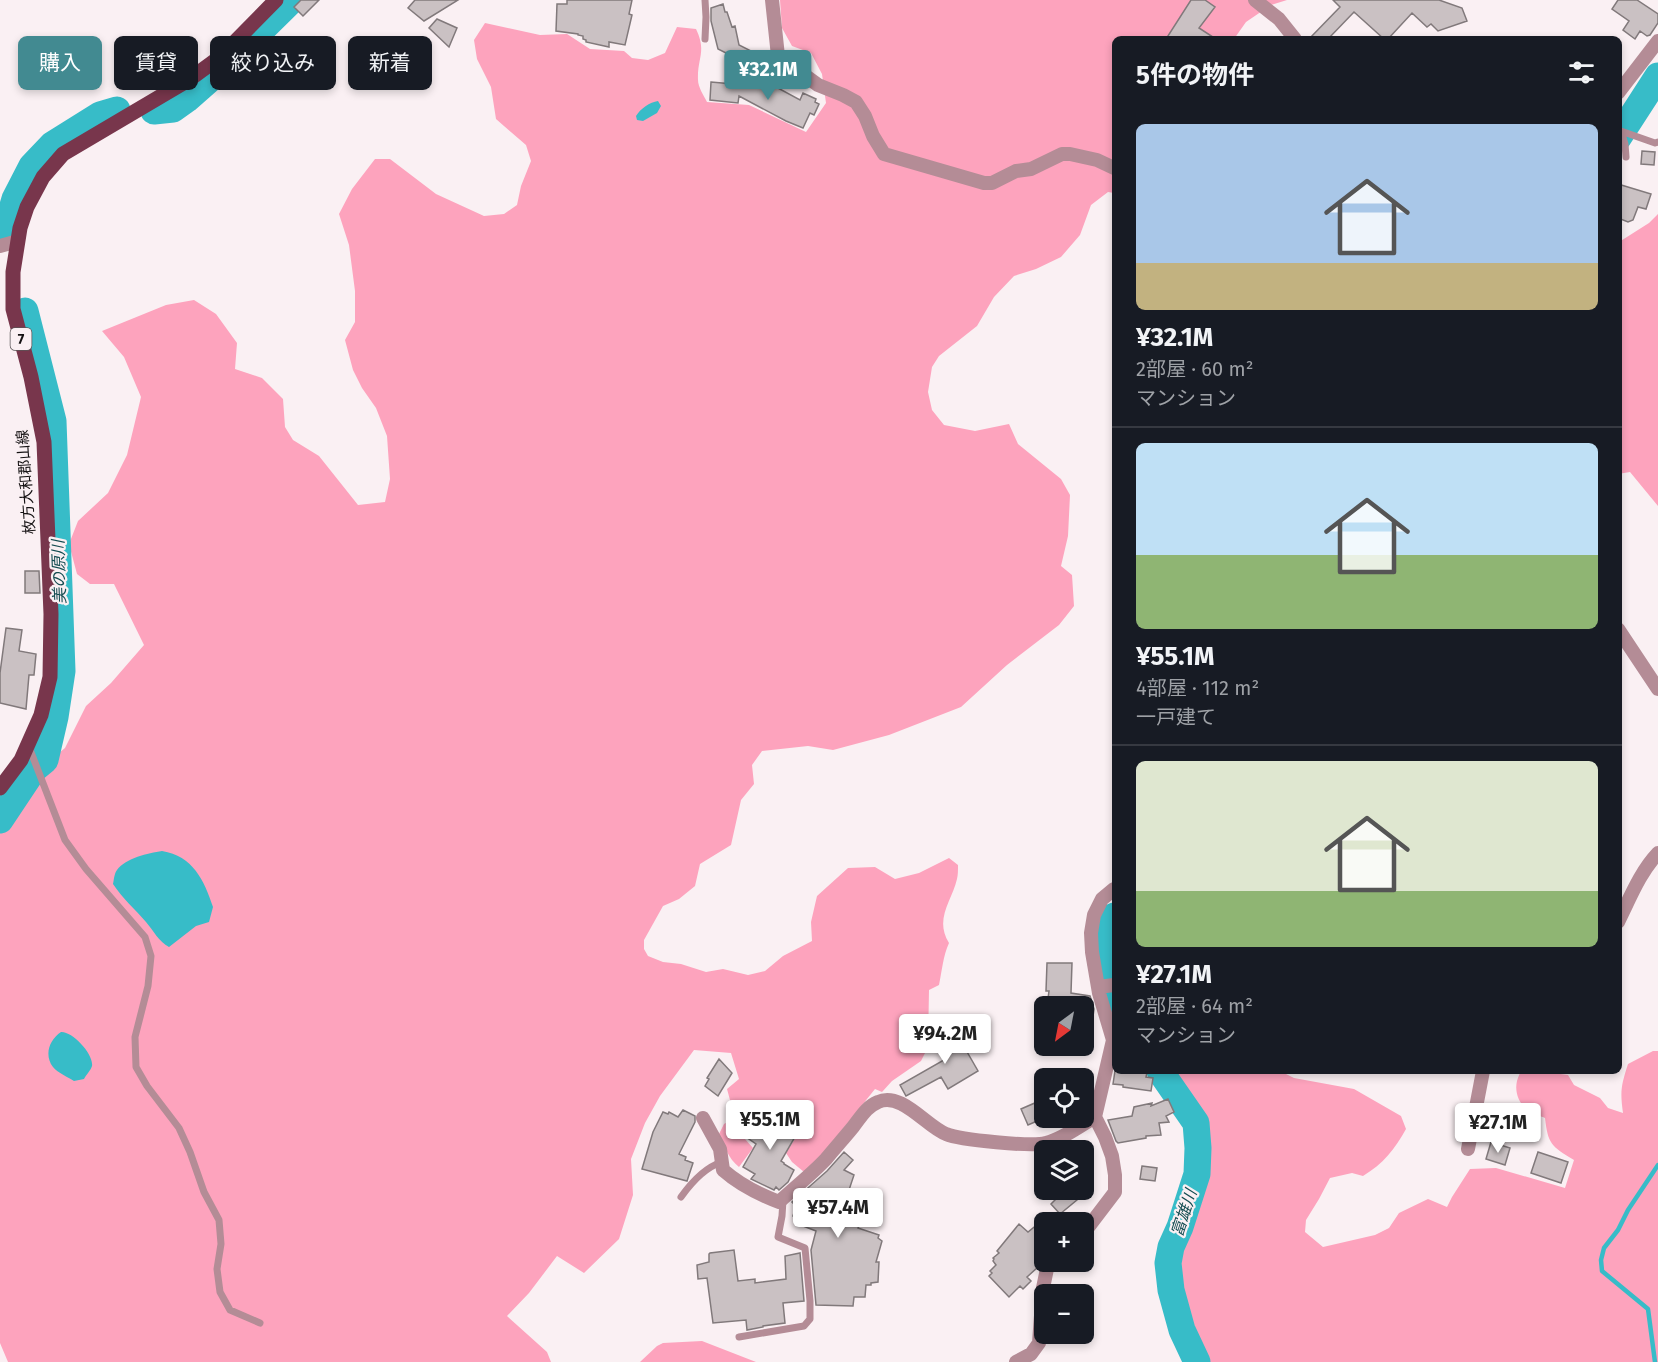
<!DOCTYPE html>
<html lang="ja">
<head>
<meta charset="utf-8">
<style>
	:root { --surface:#171b24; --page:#242831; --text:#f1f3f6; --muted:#9ea1a6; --line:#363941; --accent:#428a91 }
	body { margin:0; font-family:"Fira Sans","Noto Sans JP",sans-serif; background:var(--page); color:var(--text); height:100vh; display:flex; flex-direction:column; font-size:22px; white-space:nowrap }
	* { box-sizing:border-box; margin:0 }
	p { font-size:20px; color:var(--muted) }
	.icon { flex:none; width:33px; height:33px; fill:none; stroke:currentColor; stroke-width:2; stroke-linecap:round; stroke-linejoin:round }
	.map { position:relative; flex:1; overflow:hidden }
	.drawer { position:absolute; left:1112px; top:36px; width:510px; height:1038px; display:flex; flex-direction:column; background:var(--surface); border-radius:9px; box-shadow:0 3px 9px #0003 }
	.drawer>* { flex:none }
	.guide { position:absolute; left:18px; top:36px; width:570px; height:54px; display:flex; gap:12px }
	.needle { width:39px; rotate:212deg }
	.controls { position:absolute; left:1034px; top:996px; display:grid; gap:12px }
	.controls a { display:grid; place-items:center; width:60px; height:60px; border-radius:9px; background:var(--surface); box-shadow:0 3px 9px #0003; font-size:30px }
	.price { position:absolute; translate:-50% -51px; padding:0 14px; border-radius:6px; background:#fff; color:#222; font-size:20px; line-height:39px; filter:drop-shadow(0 2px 3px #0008) }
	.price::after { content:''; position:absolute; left:50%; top:36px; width:18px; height:14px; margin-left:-9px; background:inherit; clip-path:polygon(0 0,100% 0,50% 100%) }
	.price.active { background:var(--accent); color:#fff }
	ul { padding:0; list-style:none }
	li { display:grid; align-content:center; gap:12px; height:318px; padding:0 24px }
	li+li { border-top:2px solid var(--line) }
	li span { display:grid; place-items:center; height:186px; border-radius:9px; color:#555 }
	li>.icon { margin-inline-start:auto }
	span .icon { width:108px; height:108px; fill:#fffc; stroke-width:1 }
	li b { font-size:26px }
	h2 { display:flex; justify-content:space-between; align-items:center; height:72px; padding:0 24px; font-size:26px }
	.tag { padding:0 21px; border-radius:9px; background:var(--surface); box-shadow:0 3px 9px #0003; font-size:21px; line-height:54px }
	.tag.active { background:var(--accent); color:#fff }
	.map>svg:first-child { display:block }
	.forest { fill:#fda3bd }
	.water { fill:#37bcc8 }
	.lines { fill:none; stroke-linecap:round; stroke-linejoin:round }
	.stream { stroke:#37bcc8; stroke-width:4.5 }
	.river { stroke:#37bcc8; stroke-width:27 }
	.building { fill:#cac1c3; stroke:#81797b; stroke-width:1.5 }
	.service { stroke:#b48c96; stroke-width:7 }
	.minor { stroke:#b48c96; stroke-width:14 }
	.primary { stroke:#78364c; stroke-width:15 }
	.labels { text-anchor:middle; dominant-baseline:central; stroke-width:4.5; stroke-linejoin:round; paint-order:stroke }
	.shield { fill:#faf0f3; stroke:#595456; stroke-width:1.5 }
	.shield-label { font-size:14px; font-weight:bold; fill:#141112 }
	.street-label { font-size:15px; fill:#141112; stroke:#faf0f3 }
	.water-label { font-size:16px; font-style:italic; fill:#144c51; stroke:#faf0f3 }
</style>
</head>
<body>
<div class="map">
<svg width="1658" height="1362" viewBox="0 0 1658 1362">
	<rect width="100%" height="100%" fill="#faf0f3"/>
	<!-- forest -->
	<path class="forest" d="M780 0H1287L1271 5 1246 22 1234 39H1114V193L1108 192 1091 205 1080 235 1061 257 1036 269 1014 276 994 297 977 326 939 356 932 367 928 392 932 410 944 425 975 431 1009 424 1018 444 1061 479 1070 495 1068 536 1061 566 1072 575 1074 606 1059 625 1007 665 961 707 889 735 833 750 808 746 762 751 752 765 754 784 741 800 731 845 700 864 695 886 679 899 663 906 644 940V949L648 956 663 962 681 964 706 972 723 969 748 975 765 971 783 956 812 941 811 922 817 896 848 868 875 867 895 879 919 873 949 858 958 865C958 870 958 875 957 879 952 901 934 919 949 943 943 956 942 971 939 985L929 990 928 1045 925 1053 921 1061 892 1081 882 1092 875 1089 818 1160 804 1172 792 1162 786 1153 803 1126 776 1108 765 1118 759 1129 752 1127 745 1139 753 1148 739 1167C728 1158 725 1147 719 1134L724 1124 739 1115 742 1104 730 1100 727 1089 739 1079 731 1053 694 1050 660 1096 645 1123 631 1159 633 1195 619 1239 584 1273 557 1256 529 1293 507 1316 547 1352 551 1362H8L0 1343V809L19 785 65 748 86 706 111 683 144 645 114 584H90L77 574 69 544 78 521 108 493 127 455 141 397 124 357 102 331 166 305 194 300 216 314 237 343 235 369 262 378 283 399 285 427 293 440 319 456 358 505 385 502 390 479 387 436 376 408 362 388 353 370 345 340 355 322V291L349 245 339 214 352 189 375 159H390L436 194 484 216 504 214 517 205 521 186 531 161 526 145 496 119 491 87 477 59 474 40 485 23 540 35 567 34 590 49 624 51 632 58 648 60 665 53 677 27 696 29C707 52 697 58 698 80 698 87 704 96 707 102L749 105 806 132 826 103 822 74 811 53 792 46 782 28Z
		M1658 214V506L1630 472 1618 474 1619 242 1649 223Z
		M1653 1051H1658V1362H1199L1192 1346 1174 1283 1177 1253 1187 1215 1200 1188 1207 1142 1200 1108 1172 1076 1170 1071H1280L1294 1078 1354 1089 1401 1116 1406 1129C1395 1149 1383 1164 1363 1176L1352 1173 1330 1178 1319 1199 1306 1220 1305 1232 1323 1247 1375 1235 1389 1228 1399 1213 1428 1199 1447 1207 1452 1197 1470 1169 1496 1168 1565 1188 1574 1160C1551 1146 1548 1144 1545 1118 1541 1116 1535 1115 1532 1113 1520 1107 1514 1093 1517 1081 1518 1078 1519 1074 1521 1072 1528 1067 1558 1074 1568 1075L1574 1085 1600 1098 1608 1108 1623 1113C1620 1091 1621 1086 1628 1064Z
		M702 1341 756 1362H640L657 1346 663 1343Z"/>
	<!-- water -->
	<path class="water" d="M658 101 661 106 657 113 643 121 637 120 636 116C640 109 650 102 658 101Z
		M162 851C193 856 204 880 213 907L209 922 196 926 169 947C159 942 153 930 146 922 135 909 122 898 113 884 114 880 114 874 117 870 126 858 148 853 162 851Z
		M61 1032C72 1031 94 1054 92 1066 91 1070 86 1075 84 1079L74 1081C68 1077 58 1073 53 1067 44 1055 49 1040 61 1032Z"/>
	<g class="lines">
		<!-- stream -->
		<path class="stream" d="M1655 1362 1648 1309 1602 1271 1601 1260 1604 1248 1618 1230 1628 1210 1658 1165"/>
		<!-- river -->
		<path class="river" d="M154 111 173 109 187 99 229 62 292 0
			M1618 138 1658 76
			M4 235 15 199 32 166 52 145 100 115 117 110
			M0 820 34 769 45 760 55 717 62 671 53 421 25 311
			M1114 916C1098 943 1096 952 1106 982 1109 990 1111 998 1114 1005
			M1160 1071 1196 1123 1198 1148 1197 1174 1180 1227 1171 1247 1168 1263 1171 1290 1182 1330 1197 1362"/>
	</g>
	<!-- building -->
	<path class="building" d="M301 0H319L303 16 294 7Z
		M415 0H458L424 21 408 8Z
		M567 0H632L629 14 632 15 625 45 609 42V47L586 42V40L583 39V36L578 35V34L556 31 557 4H567Z
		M1191 0H1205L1215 7 1199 28 1216 39H1166Z
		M1333 0H1439L1462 8 1467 21 1438 31 1431 24 1427 27 1412 13 1388 39H1384L1354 12 1328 39H1309L1340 7Z
		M1618 0H1637L1658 14V23L1650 35 1647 36 1640 31 1635 39 1623 30 1629 21 1612 9Z
		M723 4 725 12H727L732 27 735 26 739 45 763 57 759 65 776 74 770 84 731 62 732 56 718 49 711 21V8Z
		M437 19 457 28 449 47 429 28Z
		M711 82 778 88 800 100 803 93 816 99 815 102 819 104 814 115 810 113 803 128 786 121 739 96 738 103 710 100Z
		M1642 151 1655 152 1654 165 1641 164Z
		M1618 184 1651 194 1646 209 1638 207 1633 220 1628 222 1618 218Z
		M25 571H39L40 593H25Z
		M6 628 22 630 19 651 36 654 34 675H29L26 709 0 703V673Z
		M1047 963H1072L1071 993 1090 996 1094 1009 1090 1037 1083 1036V1006H1047L1049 991H1046Z
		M950 1031H955L978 1071 948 1089 941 1077 906 1096 900 1085 944 1060 933 1041Z
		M719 1059 732 1073 718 1096 705 1086 709 1079 707 1078Z
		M1115 1071 1147 1072 1146 1077 1153 1078 1151 1091 1123 1087V1085L1113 1084Z
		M1044 1099V1118L1028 1125 1021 1109Z
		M1168 1099 1174 1112 1166 1116 1169 1122 1159 1123 1161 1135 1146 1136V1138L1118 1143 1116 1141 1108 1120 1132 1116 1134 1107 1152 1103 1151 1106Z
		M683 1110 695 1116V1122L679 1154 686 1157 685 1160 693 1163 687 1181 642 1169 653 1132 663 1112 668 1114 669 1112 678 1117Z
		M778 1114 799 1126 797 1129 799 1130 781 1161 784 1163V1164L794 1170 788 1182 779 1190 776 1187 774 1190 751 1179 755 1174 743 1167 756 1144 733 1128 739 1119 762 1135 773 1115 775 1116Z
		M1491 1142 1510 1148 1505 1165 1486 1159Z
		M844 1152 853 1160 844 1170 854 1175 843 1208 854 1212 853 1214 862 1217 858 1228 879 1235 878 1238 882 1241 876 1262H879L878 1282 871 1283V1285H866L865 1297H854L853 1306 816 1305 811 1250 816 1231 798 1224 800 1218 793 1216 796 1206 792 1202 827 1171Z
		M1538 1152 1568 1162 1561 1183 1531 1173Z
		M1142 1166 1157 1168 1155 1181 1140 1179Z
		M1063 1190H1089L1060 1214 1051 1204 1056 1199 1054 1198Z
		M1044 1219V1256L1040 1261 1038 1267 1027 1277 1031 1281 1023 1289 1020 1286 1009 1297 989 1276 992 1273 990 1271 996 1265 993 1261 994 1259 993 1258 999 1253 997 1251 1019 1224 1028 1232Z
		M734 1250 738 1281 755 1279V1283L786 1279 785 1256 800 1253 804 1301 783 1303 785 1323 763 1326V1327L747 1330 746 1320 713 1323 707 1278 698 1279 697 1265 709 1262V1254L710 1253Z"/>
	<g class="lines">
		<!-- service -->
		<path class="service" d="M705 0 706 17 705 39
			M1618 130 1655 143 1658 142
			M1621 131 1625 144 1626 157
			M29 747 65 840 86 869 145 937 151 956 148 986 135 1037 136 1067 147 1086 179 1128 190 1152 204 1192 219 1220 221 1244 217 1269 220 1292 230 1310 260 1323
			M681 1197C691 1183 706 1167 722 1162
			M739 1337 804 1326 810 1319V1301L805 1248 778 1237 782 1216 783 1200"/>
		<!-- minor -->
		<path class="minor" d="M772 0 778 56 818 85 843 95 856 102 865 116 873 136 884 154 984 183H992L1016 171 1031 169 1062 154H1070L1097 160 1114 168
			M1255 0 1279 19 1295 39
			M1618 93 1658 41
			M0 246 18 241
			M1618 629 1658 689
			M1618 922C1630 898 1640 872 1658 853
			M1098 987 1114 985
			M703 1118 720 1149 723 1170C740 1185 758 1194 779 1202 794 1188 812 1174 826 1159 835 1148 844 1138 853 1127 861 1117 866 1107 878 1102 901 1091 927 1127 946 1134 960 1140 1033 1147 1046 1143 1064 1138 1080 1126 1095 1117
			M1468 1149 1483 1071
			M1083 1234 1115 1192V1175L1112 1156 1105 1137 1095 1117 1113 1040 1099 993 1092 952 1091 933 1094 915 1102 899 1114 889
			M1016 1362 1031 1354 1039 1343 1043 1288 1048 1264 1051 1262"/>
		<!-- primary -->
		<path class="primary" d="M0 788 21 760 41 715 50 677 51 614 44 442 31 377 13 309V272L20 228 27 207 43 177 63 154 190 79 220 57 276 0"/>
	</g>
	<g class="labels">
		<!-- shield labels -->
		<rect class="shield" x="10.5" y="328" width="21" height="22" rx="4.5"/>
		<g class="shield-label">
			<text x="21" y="339">7</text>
		</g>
		<!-- street labels -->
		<g class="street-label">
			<text transform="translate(26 482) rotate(-94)">枚方大和郡山線</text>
		</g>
		<!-- water labels -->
		<g class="water-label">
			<text transform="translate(59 572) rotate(-92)">美の原川</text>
			<text transform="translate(1184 1213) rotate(-72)">富雄川</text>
		</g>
	</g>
</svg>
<div class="controls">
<a><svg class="needle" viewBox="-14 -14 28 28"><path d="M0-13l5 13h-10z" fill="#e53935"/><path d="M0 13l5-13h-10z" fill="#9ea1a6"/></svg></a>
<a><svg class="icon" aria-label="locate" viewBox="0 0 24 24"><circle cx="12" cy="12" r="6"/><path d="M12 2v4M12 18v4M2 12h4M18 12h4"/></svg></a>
<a><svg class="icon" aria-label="layers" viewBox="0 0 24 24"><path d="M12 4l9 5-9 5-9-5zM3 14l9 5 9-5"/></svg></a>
<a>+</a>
<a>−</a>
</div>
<b class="price active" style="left:768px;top:101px">¥32.1M</b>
<b class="price" style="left:945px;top:1065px">¥94.2M</b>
<b class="price" style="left:770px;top:1151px">¥55.1M</b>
<b class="price" style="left:1498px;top:1154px">¥27.1M</b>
<b class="price" style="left:838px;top:1239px">¥57.4M</b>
<div class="guide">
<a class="tag active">購入</a>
<a class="tag">賃貸</a>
<a class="tag">絞り込み</a>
<a class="tag">新着</a>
</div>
<section class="drawer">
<h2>5件の物件<svg class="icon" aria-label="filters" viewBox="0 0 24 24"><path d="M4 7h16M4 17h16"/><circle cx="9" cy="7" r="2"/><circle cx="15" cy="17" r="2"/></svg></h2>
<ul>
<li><span style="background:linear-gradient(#a9c7e8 75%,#c2b280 0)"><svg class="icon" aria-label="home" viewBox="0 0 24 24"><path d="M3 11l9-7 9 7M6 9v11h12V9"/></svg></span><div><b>¥32.1M</b><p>2部屋 · 60 m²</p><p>マンション</p></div></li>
<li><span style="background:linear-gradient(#bfe0f5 60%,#8fb573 0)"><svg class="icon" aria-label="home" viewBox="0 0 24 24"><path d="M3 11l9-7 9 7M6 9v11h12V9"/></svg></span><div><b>¥55.1M</b><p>4部屋 · 112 m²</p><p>一戸建て</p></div></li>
<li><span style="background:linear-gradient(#dfe7d0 70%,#8fb573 0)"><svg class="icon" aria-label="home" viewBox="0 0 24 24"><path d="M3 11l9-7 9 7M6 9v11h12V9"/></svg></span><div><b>¥27.1M</b><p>2部屋 · 64 m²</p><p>マンション</p></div></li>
</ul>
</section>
</div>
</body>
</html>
